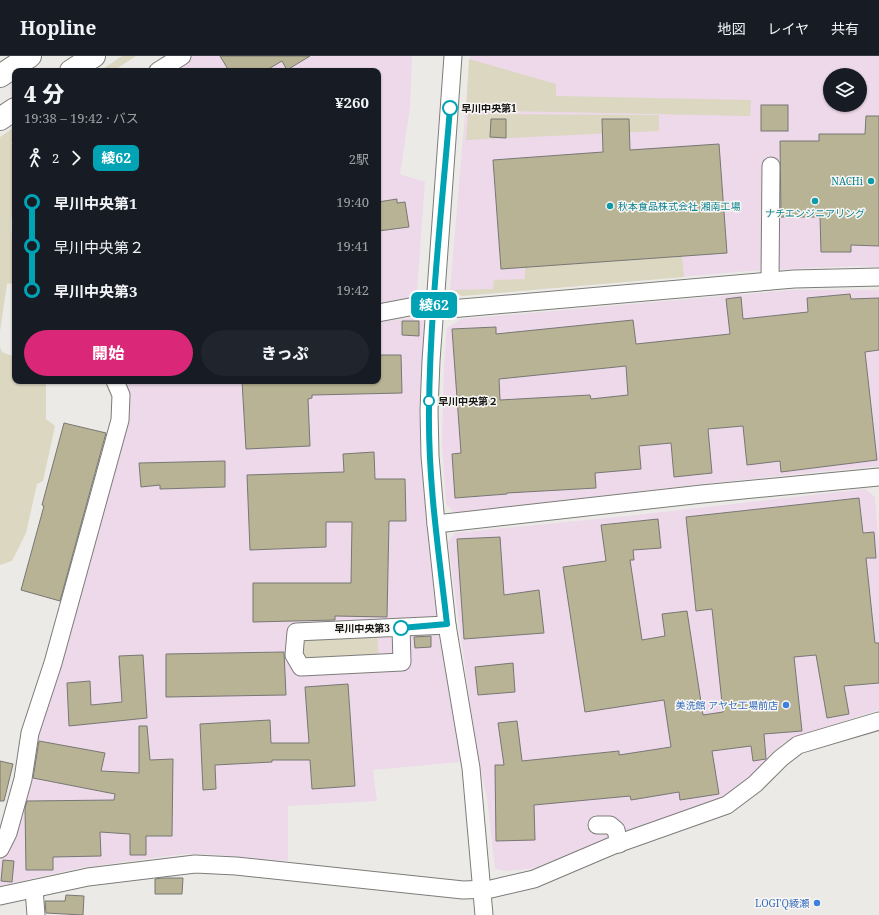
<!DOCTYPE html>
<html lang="ja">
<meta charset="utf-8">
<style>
body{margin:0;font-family:"Noto Serif","Noto Sans JP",serif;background:#20242c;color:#f1f3f6;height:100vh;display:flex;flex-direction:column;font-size:15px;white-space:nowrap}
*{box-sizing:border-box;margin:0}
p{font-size:13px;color:#9ea1a6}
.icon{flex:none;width:22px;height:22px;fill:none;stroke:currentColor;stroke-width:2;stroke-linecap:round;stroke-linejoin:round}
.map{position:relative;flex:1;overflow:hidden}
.drawer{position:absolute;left:12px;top:12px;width:369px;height:316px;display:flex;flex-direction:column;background:#171b24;border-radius:8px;box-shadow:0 1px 3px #0004}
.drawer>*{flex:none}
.badge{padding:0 8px;border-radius:6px;font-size:14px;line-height:26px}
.fabs{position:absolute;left:823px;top:12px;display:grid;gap:8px}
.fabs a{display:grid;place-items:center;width:44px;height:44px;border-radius:50%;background:#171b24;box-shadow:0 1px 3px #0004;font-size:20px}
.map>.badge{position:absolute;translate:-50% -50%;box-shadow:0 0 0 2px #fff}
.legs{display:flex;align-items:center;gap:6px;height:44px;padding:0 12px;font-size:13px}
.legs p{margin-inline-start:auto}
.head{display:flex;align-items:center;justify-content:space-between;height:68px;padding:0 12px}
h1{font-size:22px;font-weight:800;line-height:30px}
.primary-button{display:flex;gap:8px;margin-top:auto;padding:8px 12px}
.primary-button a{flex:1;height:46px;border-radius:24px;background:#db2777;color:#fff;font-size:16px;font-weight:800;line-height:46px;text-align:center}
.primary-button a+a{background:#20242c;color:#f1f3f6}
ul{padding:0 12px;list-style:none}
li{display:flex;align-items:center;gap:14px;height:44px;font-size:15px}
li i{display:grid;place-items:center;width:6px;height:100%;margin:0 5px;background:currentColor}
li i::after{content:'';width:10px;height:10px;margin:-5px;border:3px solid;border-radius:50%;background:#171b24}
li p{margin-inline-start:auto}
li:first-child i{background:linear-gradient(#0000 50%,currentColor 0)}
li:last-child i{background:linear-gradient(currentColor 50%,#0000 0)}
header{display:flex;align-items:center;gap:24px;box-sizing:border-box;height:56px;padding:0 20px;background:#171b24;border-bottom:1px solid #363941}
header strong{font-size:19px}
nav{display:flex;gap:22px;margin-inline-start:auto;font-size:14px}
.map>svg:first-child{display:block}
.industrial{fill:#edd9e9;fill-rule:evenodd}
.green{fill:#dbd7c1}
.building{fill:#b8b394;stroke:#777774;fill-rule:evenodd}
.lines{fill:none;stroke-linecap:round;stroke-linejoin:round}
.minor-casing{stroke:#7c7c79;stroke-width:19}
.highway-casing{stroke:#7c7c79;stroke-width:24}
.minor{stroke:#fff;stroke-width:17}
.highway{stroke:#fff;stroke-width:22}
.line-1-casing{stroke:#fff;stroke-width:9}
.line-1{stroke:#00a3b4;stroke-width:6}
.stop-1-dot{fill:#fff;stroke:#00a3b4;stroke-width:2}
.culture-dot{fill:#0f9aa8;stroke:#f8f7f4;stroke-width:1.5}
.shop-dot{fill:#3f7fe0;stroke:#f8f7f4;stroke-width:1.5}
.labels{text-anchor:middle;stroke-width:3;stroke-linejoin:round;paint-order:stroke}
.stop-label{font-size:10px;font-weight:bold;fill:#161615;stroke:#f8f7f4;text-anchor:start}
.culture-label{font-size:10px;fill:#0d838f;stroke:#f8f7f4;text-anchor:end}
.shop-label{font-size:10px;fill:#366cbe;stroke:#f8f7f4;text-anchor:end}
</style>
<header>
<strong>Hopline</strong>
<nav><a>地図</a><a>レイヤ</a><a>共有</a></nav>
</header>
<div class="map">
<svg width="879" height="859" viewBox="0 0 879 859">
<rect width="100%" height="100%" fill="#ebeae7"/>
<g class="industrial">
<path d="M192,0H412L410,51L400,118L425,126L417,234L411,241L378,247V15H170Z"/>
<path d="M470,0H879V211L854,210L749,215L462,240L450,234ZM830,19H860V49H830Z"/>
<path d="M792,234H879V410L701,428L455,457L446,448L442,389L444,309L447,272L461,263Z"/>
<path d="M428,260L419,350L426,465L438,569L460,706L373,714L377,745L288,750V805L205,798H183L79,812L0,830V805L13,779L34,677L126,364L125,325H378V266Z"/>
<path d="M865,433L875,441L879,492V654L795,681L783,687L769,700L751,721L732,736L698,752L612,782L537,812L507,815L495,813L487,741L483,725L471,654L448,486L455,477L627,460Z"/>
</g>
<g class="green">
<path d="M122,0H136L113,15H100Z"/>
<path d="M469,3L556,28V40L751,44L750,60L466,54Z"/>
<path d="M468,58L659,59V75L466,84Z"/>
<path d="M15,71V84L10,88L15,87V147H13L11,167L14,227L7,228L0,275V81Z"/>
<path d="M682,200L684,221L462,240L450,234L493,233L494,224L525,223V211Z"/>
<path d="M0,291L2,296L15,301V325H46V363L55,370L43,425L37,428L26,477L12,505L0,509Z"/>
<path d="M377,577L379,603L308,606L302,599L303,582Z"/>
</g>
<g class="building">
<path d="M220,0H310L287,14L282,5L265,15H229Z"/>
<rect x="761" y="49" width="27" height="26"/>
<path d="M866,60H879V190L851,189V196H821L820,161H781L780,85H819V78H865Z"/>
<path d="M491,63H506V82L490,81Z"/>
<path d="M602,63H629L630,94L719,88L727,197L501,213L493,104L603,96Z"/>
<path d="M397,143V147L405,146L409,171L378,175V146Z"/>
<path d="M850,238L851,243L879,242V294L865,296L877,404L781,416L780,405L747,409L743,370L708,373L712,417L674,421L671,387L639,390L641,413L595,417L596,432L507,437V438L455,442L452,398L461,397L452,273L496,271V278L633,264L636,288L730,278L726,243L741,241L743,263L808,256L807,242ZM626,310L628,339L591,343L590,339L500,344L499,323Z"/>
<path d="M402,265H419V280L402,279Z"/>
<path d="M378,299H401L402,337L312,339V342L308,343L310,390L246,393L242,325H378Z"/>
<path d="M64,367L106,377L60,545L21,534L44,450L42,449Z"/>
<path d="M374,396L375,423H405L406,465H389L387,561L335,560V564L253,566V527H351L352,466H326V491L250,494L247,419L344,416L343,398Z"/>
<path d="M225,405V431L160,433V429L141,431L139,407Z"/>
<path d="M859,442L863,477L874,476L876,502H866L875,587H879V627L844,630L849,658L827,662L816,599L794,601L802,675L764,678L766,703L753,705L751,690L712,695L719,738L680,744L679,736L631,744L630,740L534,749L535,784L496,785L495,709H504L498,667L517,665L522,705L619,695V699L671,691L664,644L585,656L563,511L606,505L601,469L658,463L661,492L633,494L634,504H630L642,584L665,580L662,558L687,555L703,659L723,656L712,553L696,555L686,461Z"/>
<path d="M500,481L504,539L539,534L544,577L464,583L457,483Z"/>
<path d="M431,580V591L415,592L414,581Z"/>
<path d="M284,596L286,639L166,641V598Z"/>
<path d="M143,599L147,662L69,670L67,627L90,625L91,649L122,646L119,600Z"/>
<path d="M513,607L515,636L478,639L475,611Z"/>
<path d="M348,628L355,730L312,733L310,704H272V706L215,709L216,733L203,734L200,668L270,664L271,687H309L305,631Z"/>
<path d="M139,670H147L150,704L173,703L172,780H146V799H130V778L100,776L101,800L53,801V814H26L25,752L27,745L114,744L115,738L33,722L39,685L105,697L101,715L139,717Z"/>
<path d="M0,705L13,708L4,745H0Z"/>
<path d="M3,804L14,805L12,826L1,825Z"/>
<path d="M162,822H183L182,838H155V823Z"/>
<path d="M66,839L84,840L83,859L46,857L45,845H65Z"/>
</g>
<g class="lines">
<defs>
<g id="minor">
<path d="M453,0L431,305L429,354L430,400L436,468L447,569L471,712L484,859"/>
<path d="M158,15L182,0"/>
<path d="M770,225L771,110"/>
<path d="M378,257L420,249L450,253L794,223L879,221"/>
<path d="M436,468L702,438L879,421"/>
<path d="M401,572L402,606L301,611L294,599L296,576L447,569"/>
<path d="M597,769H610L616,774L619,788"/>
<path d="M0,793L8,777L23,723L30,677L53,607L120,364L121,339L115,325"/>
<path d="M34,833L36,859"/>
<path d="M0,840L88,821L195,808L236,810L463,834L491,833L534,823L614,789L727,749L755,728L781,702L798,689L879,665"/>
</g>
<g id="highway">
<path d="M71,15L94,0"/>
<path d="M0,20L30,0"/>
<path d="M0,63L15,53"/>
</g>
</defs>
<use href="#minor" class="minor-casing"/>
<use href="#highway" class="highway-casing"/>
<use href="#minor" class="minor"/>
<use href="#highway" class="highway"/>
</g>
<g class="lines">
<defs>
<path id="line-1" d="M401,572L447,568C439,498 428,426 429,354C430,253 442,152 450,52"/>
</defs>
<use href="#line-1" class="line-1-casing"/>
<use href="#line-1" class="line-1"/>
</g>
<g class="stop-1-dot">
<circle cx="450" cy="52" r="7"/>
<circle cx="429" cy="345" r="5"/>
<circle cx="401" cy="572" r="7"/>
</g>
<g class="culture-dot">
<circle cx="871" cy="125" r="4"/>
<circle cx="815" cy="145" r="4"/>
<circle cx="610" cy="150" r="4"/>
</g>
<g class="shop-dot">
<circle cx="786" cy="649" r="4"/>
<circle cx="817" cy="847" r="4"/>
</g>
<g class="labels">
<g class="stop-label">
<text x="461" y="56">早川中央第1</text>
<text x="438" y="349">早川中央第２</text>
<text x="390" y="576" text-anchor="end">早川中央第3</text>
</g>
<g class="culture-label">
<text x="863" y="129">NACHi</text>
<text x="618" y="154" text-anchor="start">秋本食品株式会社 湘南工場</text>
<text x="815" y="161" text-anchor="middle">ナチエンジニアリング</text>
</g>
<g class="shop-label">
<text x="778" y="653">美洗館 アヤセ工場前店</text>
<text x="809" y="851">LOGI'Q綾瀬</text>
</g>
</g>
</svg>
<div class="fabs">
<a><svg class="icon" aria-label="layers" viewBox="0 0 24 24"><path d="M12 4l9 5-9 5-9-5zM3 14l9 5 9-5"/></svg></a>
</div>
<b class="badge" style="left:434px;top:249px;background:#00a3b4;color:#fff">綾62</b>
<section class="drawer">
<div class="head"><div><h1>4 分</h1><p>19:38 – 19:42 · バス</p></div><b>¥260</b></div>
<div class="legs"><svg class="icon" aria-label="walk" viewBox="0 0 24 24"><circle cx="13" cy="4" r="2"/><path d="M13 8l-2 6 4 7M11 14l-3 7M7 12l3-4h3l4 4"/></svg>2<svg class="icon" aria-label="forward" viewBox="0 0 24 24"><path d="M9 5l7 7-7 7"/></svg><b class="badge" style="background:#00a3b4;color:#fff">綾62</b><p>2駅</p></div>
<ul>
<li><i style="color:#00a3b4"></i><b>早川中央第1</b><p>19:40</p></li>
<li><i style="color:#00a3b4"></i><span>早川中央第２</span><p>19:41</p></li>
<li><i style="color:#00a3b4"></i><b>早川中央第3</b><p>19:42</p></li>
</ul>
<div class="primary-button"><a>開始</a><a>きっぷ</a></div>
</section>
</div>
